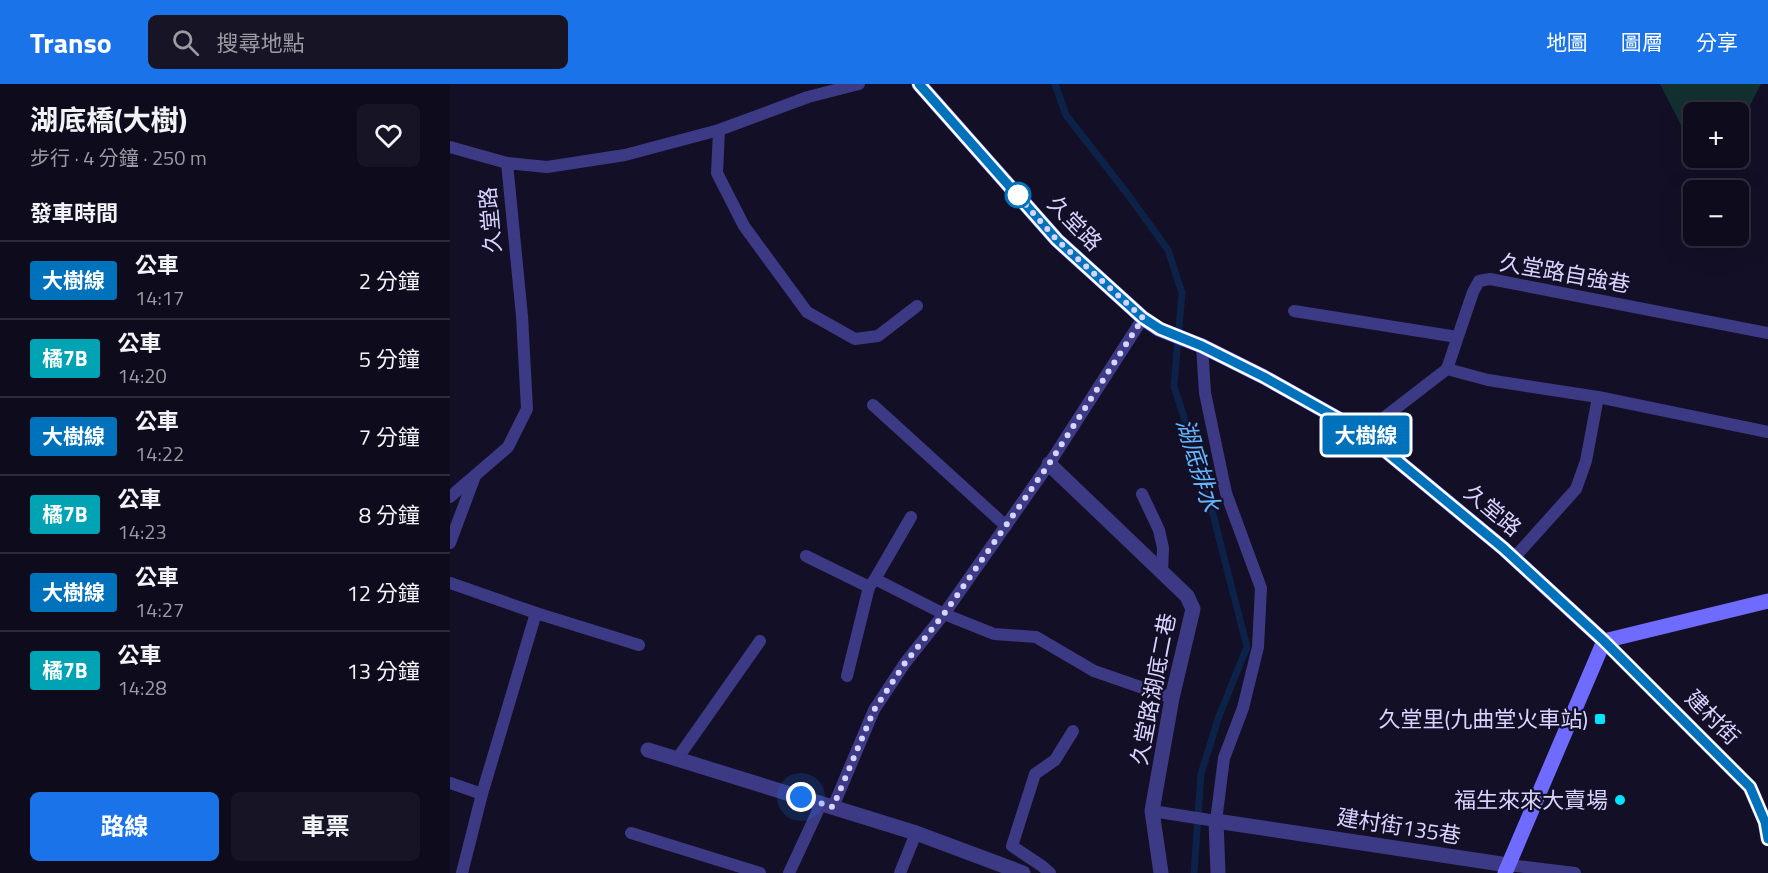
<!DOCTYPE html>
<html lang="zh-TW">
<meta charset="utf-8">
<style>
body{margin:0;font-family:"Titillium Web","Noto Sans TC",sans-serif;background:#171425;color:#f1f3f6;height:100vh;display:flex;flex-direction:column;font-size:22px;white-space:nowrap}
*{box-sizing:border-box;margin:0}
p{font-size:20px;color:#9b9ba3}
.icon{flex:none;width:33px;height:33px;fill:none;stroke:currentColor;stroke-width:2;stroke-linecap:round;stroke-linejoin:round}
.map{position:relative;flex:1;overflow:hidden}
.sheet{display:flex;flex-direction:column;background:#0e0b1c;width:450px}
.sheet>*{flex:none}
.badge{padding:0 12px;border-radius:4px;font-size:21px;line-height:39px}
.fabs{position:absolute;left:1233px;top:18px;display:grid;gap:12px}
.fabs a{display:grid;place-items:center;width:66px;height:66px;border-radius:9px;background:#0e0b1c;box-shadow:0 6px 24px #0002,0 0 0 2px #2e2b3b;font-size:30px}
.you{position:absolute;width:30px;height:30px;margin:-15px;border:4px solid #fff;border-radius:50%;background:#1a73e8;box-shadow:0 0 0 9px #1a73e833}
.map>.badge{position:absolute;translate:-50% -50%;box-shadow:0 0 0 3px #fff}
h2{padding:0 30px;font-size:22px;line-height:54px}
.round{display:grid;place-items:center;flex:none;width:63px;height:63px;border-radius:9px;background:#171425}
.head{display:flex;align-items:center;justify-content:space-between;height:102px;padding:0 30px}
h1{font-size:28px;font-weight:700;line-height:45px}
.action{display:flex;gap:12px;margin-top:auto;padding:12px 30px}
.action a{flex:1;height:69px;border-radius:9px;background:#1a73e8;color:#fff;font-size:24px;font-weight:700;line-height:69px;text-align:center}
.action a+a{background:#171425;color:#f1f3f6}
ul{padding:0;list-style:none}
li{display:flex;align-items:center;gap:18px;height:78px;padding:0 30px;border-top:2px solid #2e2b3b}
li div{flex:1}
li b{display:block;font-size:22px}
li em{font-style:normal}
li .badge{min-width:66px;font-weight:700;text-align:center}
header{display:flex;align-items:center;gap:36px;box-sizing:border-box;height:84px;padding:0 30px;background:#1a73e8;color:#fff}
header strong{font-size:28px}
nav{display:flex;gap:33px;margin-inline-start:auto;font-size:21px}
.search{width:420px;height:54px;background:#171425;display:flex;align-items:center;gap:15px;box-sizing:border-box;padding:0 21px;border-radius:9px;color:#9b9ba3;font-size:22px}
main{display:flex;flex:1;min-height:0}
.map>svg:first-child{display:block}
.green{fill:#12302f}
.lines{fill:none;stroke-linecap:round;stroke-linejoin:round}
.stream{stroke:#0c2248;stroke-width:7}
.lane{stroke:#3d3a85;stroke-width:12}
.street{stroke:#3d3a85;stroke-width:15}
.secondary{stroke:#6f6bff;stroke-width:15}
.line-casing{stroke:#fff;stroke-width:14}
.line{stroke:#0072bc;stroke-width:9}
.walk{stroke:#d9d4ff;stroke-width:6;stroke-dasharray:0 10.8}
.stop-dot{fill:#fff;stroke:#0072bc;stroke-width:3}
.poi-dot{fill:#00e5ff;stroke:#130f26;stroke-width:2}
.labels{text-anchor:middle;stroke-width:4.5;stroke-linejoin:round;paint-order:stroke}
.street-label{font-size:22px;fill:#d9d4ff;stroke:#130f26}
.poi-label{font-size:22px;fill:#d9d4ff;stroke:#130f26;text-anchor:end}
.water-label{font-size:24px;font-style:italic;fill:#62b6ff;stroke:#130f26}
</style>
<header>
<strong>Transo</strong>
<div class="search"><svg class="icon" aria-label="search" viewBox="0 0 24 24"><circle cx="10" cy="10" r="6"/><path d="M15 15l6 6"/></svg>搜尋地點</div>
<nav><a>地圖</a><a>圖層</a><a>分享</a></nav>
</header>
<main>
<section class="sheet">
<div class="head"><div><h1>湖底橋(大樹)</h1><p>步行 · 4 分鐘 · 250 m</p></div><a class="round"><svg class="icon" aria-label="heart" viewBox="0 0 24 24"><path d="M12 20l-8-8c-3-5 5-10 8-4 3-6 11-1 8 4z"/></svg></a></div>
<h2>發車時間</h2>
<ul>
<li><span class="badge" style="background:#0072bc;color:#fff">大樹線</span><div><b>公車</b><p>14:17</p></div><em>2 分鐘</em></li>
<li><span class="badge" style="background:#00a3b4;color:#fff">橘7B</span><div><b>公車</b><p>14:20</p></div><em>5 分鐘</em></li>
<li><span class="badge" style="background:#0072bc;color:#fff">大樹線</span><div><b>公車</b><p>14:22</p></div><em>7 分鐘</em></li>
<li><span class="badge" style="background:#00a3b4;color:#fff">橘7B</span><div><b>公車</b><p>14:23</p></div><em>8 分鐘</em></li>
<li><span class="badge" style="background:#0072bc;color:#fff">大樹線</span><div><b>公車</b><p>14:27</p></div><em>12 分鐘</em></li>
<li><span class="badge" style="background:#00a3b4;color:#fff">橘7B</span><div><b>公車</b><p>14:28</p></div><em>13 分鐘</em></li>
</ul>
<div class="action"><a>路線</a><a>車票</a></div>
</section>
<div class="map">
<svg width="1318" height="789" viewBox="0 0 1318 789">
<rect width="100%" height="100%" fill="#130f26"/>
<path class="green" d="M1210,0H1311L1289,43L1288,28H1244L1243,54L1231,41Z"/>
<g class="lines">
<path class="stream" d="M605,0L616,31L679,112L718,166L732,209L724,302L756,403L797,563L769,632L751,690L744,789"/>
<g class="lane">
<path d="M269,46L267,89L294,142L357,228L405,255L428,252L467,222"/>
<path d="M0,63L57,79"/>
<path d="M844,227L1007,253"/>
<path d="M997,285L1038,296L1148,313L1318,348"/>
<path d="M423,321L556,442"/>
<path d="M914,349L997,285L1023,208L1029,197L1040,195L1318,249"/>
<path d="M692,410L709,446L713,464L712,489"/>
<path d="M0,413L58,363L77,325L72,232L57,79L97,83L175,71L269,46L358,13L409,0"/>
<path d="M461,433L425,495L494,530L544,550L586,553L644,587L722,614"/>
<path d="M0,459L25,392"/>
<path d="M356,472L419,503"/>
<path d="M1064,474L1126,405L1136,377L1148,313"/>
<path d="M0,499L86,529L189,561"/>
<path d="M397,592L419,503L425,495"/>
<path d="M227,675L310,557"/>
<path d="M0,699L32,710"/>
<path d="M383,723L424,626L455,579L494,530L599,380L693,234"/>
<path d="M702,727L766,737L774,674L793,624L808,563L811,504L776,409L755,309L752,262"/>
<path d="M181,749L310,789"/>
<path d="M1058,781L1125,789"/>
<path d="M12,789L32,710L86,529"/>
<path d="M339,789L371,720"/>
<path d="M450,789L466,749"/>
<path d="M600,789L592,782L562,762L585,690L605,676L623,647"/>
</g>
<g class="street">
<path d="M599,380L737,512L743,525L722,614L702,727L711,789"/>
<path d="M1154,557L1300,703L1315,738L1318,755"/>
<path d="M198,666L466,749L573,789"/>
<path d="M768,789L766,737L1058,781"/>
</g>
<g class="secondary">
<path d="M469,0L607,156L693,234L709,245L752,262L814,293L914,349L1053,464L1154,557"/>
<path d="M1154,557L1318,517"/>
<path d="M1055,789L1154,557"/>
</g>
</g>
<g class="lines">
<defs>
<path id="line" d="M469,0L607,156L693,234L710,245L752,262L814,293L914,349L1053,464L1154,557L1300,703L1315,738L1318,755"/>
</defs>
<use href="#line" class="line-casing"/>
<use href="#line" class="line"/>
<path class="walk" d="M351,713L383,723L424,626L455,579L494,530L599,380L693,234L607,156L561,104L568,111"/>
</g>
<circle class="stop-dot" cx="568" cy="111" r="12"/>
<g class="poi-dot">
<rect x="1144" y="629" width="12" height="12" rx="3"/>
<circle cx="1170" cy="716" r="6"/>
</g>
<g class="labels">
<g class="street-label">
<text transform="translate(40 136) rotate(-95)" y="8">久堂路</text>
<text transform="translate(625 139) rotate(46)" y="8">久堂路</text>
<text transform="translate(1115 189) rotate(10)" y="8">久堂路自強巷</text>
<text transform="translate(1043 426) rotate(40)" y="8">久堂路</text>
<text transform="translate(703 605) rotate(-79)" y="8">久堂路湖底二巷</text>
<text transform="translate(1263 633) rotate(45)" y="8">建村街</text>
<text transform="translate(949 742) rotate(9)" y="8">建村街135巷</text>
</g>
<g class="poi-label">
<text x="1138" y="643">久堂里(九曲堂火車站)</text>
<text x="1158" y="724">福生來來大賣場</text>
</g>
<g class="water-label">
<text transform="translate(748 381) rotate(73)" y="8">湖底排水</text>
</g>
</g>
</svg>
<div class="fabs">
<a>+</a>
<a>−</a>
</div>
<div class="you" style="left:351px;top:713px"></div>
<b class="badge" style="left:916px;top:351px;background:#0072bc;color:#fff">大樹線</b>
</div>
</main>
